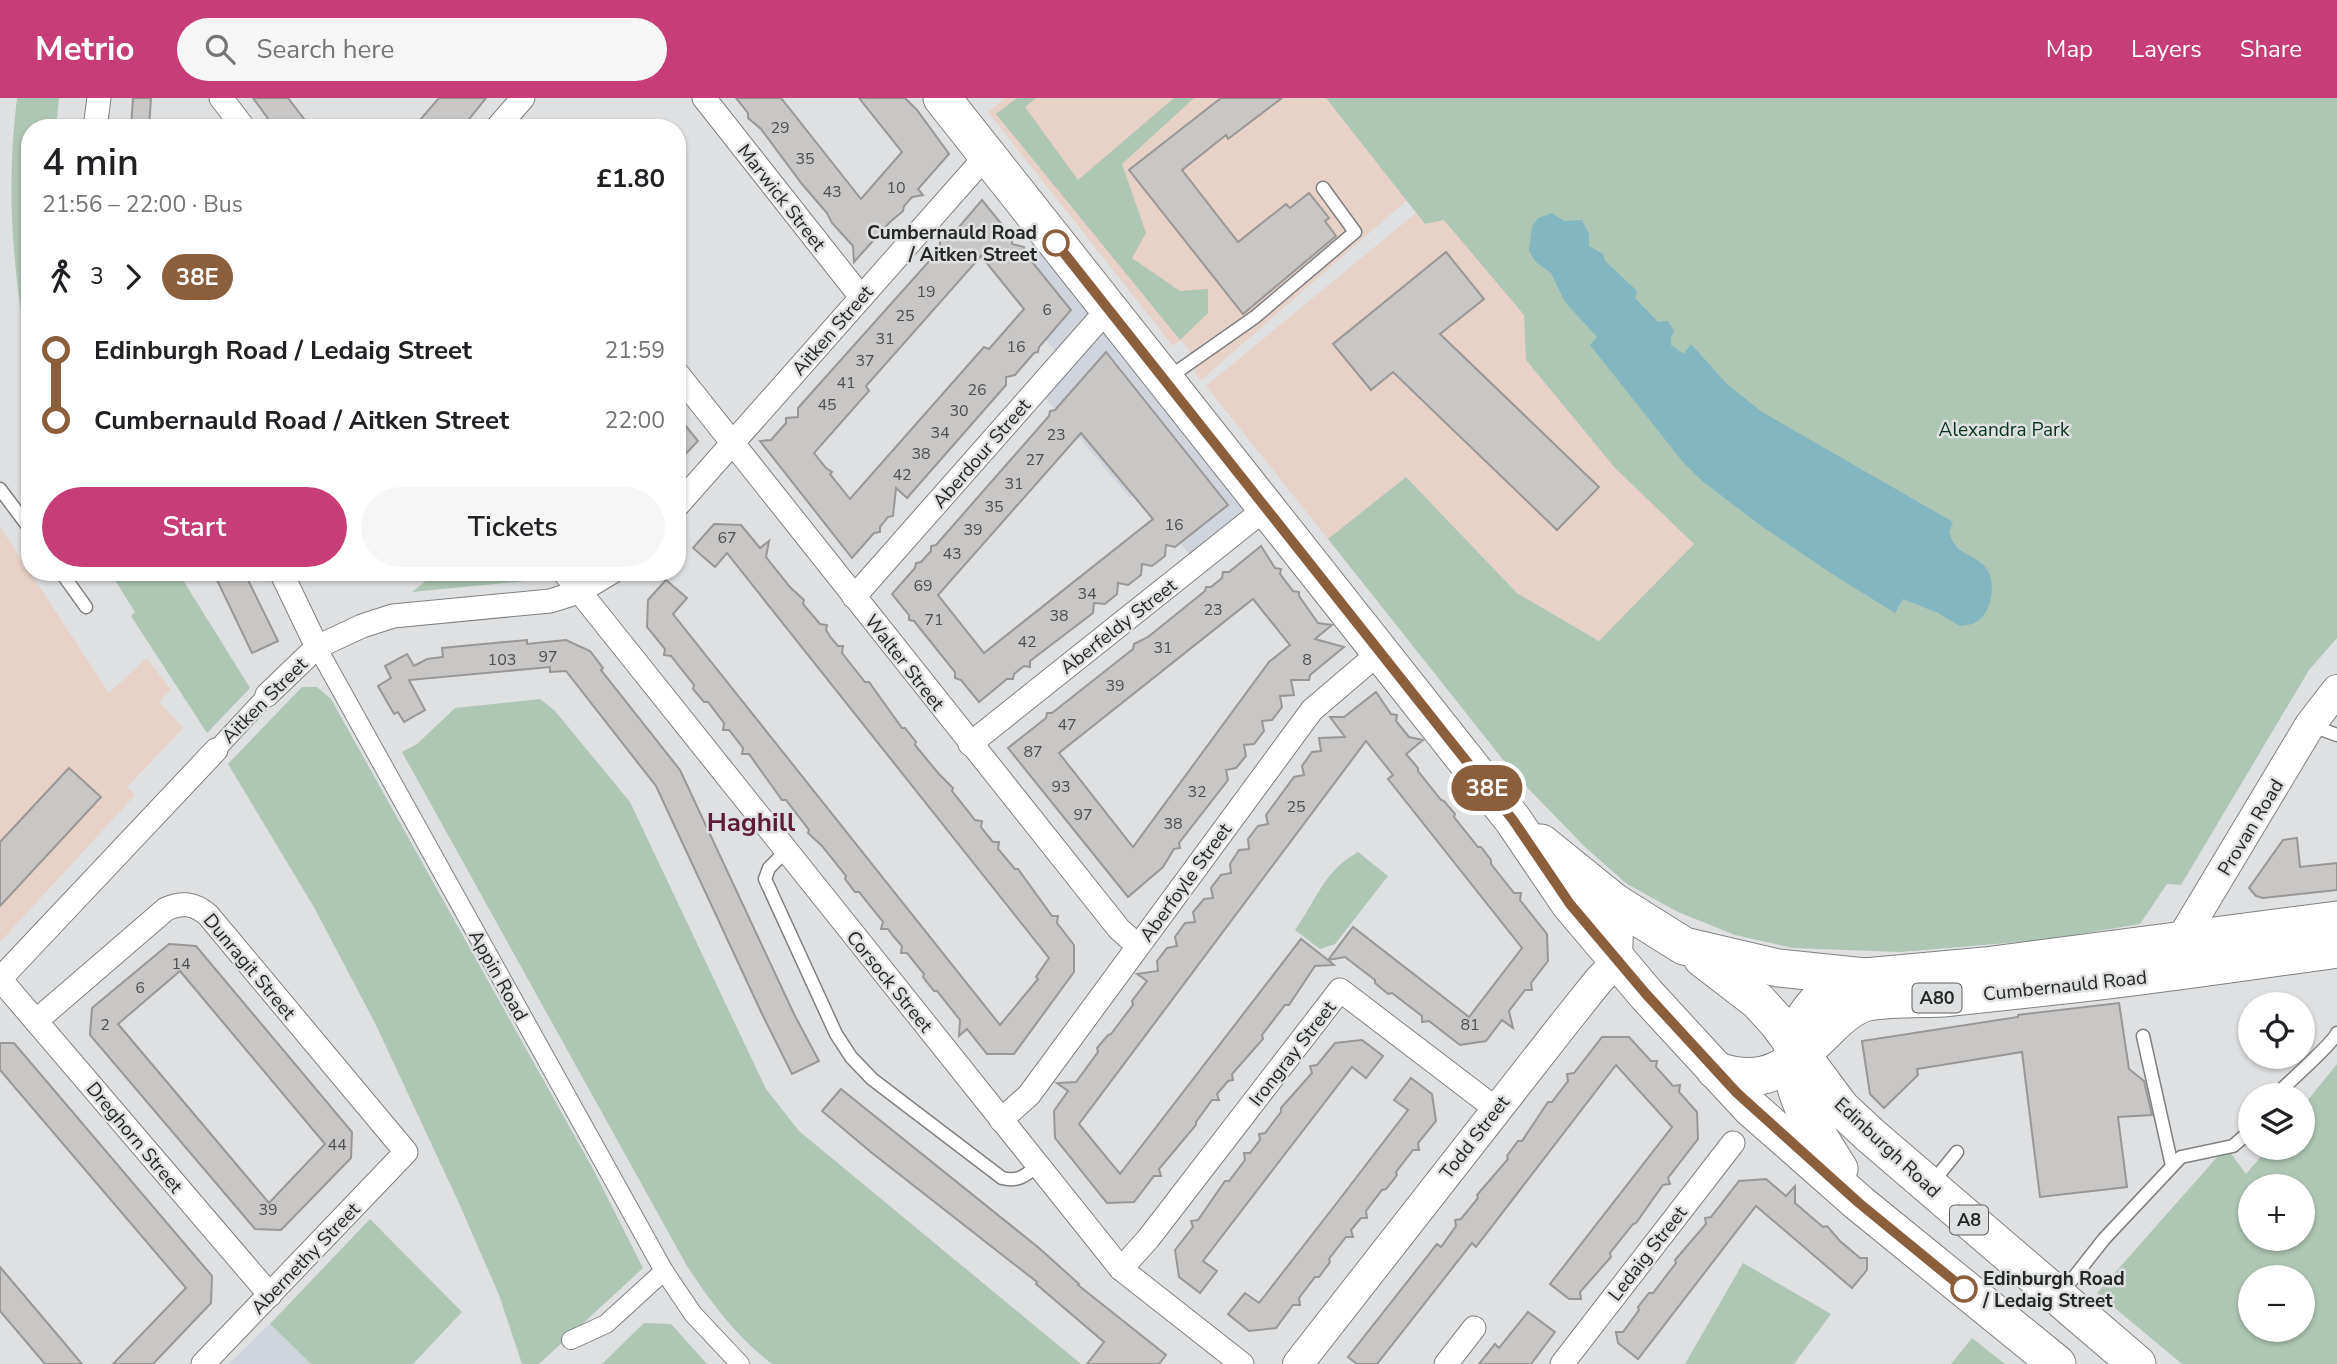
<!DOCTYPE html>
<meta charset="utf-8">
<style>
body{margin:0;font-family:"Nunito Sans",sans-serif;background:#f6f6f6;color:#202124;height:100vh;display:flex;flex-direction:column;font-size:26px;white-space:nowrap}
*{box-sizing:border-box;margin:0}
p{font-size:23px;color:#757577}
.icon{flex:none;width:38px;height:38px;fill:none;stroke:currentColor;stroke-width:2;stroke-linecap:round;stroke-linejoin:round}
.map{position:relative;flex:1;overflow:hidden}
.details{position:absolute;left:21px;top:21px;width:665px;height:462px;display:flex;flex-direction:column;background:#fff;border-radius:28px;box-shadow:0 2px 5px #0004}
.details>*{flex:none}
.badge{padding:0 14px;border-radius:23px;font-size:24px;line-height:46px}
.controls{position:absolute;left:2238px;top:894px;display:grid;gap:14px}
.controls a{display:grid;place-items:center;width:77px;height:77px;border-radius:50%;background:#fff;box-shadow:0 2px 5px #0004;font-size:35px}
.map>.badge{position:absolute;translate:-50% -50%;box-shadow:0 0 0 4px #fff}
.legs{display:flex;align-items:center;gap:10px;height:77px;padding:0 21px;font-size:23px}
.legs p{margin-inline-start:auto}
.overview{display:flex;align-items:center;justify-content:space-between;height:119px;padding:0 21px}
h1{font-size:38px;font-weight:600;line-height:52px}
.action{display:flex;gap:14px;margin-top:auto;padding:14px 21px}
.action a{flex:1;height:80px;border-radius:42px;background:#c63d78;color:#fff;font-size:28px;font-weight:600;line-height:80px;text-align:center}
.action a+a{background:#f6f6f6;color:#202124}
ul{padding:0 21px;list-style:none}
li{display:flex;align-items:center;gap:24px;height:70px;font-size:26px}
li i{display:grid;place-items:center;width:10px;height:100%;margin:0 9px;background:currentColor}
li i::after{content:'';width:18px;height:18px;margin:-9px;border:5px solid;border-radius:50%;background:#fff}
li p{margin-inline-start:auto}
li:first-child i{background:linear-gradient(#0000 50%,currentColor 0)}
li:last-child i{background:linear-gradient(currentColor 50%,#0000 0)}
header{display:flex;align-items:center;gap:42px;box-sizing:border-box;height:98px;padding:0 35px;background:#c63d78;color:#fff}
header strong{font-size:33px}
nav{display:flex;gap:38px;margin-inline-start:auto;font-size:24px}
.search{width:490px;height:63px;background:#f6f6f6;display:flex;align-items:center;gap:18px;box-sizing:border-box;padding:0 24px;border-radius:38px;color:#757577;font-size:26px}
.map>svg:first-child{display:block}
.built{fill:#cfd4dd}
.industrial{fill:#e8d1c6}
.green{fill:#aec6b4;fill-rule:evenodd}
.water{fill:#82b6c0}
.building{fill:#c9c6c6;stroke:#999696;stroke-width:2;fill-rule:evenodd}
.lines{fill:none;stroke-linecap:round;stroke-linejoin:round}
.service-casing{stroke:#7f8082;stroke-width:15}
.pedestrian-casing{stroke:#7f8082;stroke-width:20}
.minor-casing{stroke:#7f8082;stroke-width:25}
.tertiary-casing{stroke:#7f8082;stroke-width:32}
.primary-casing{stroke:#7f8082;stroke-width:39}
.service{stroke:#fff;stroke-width:12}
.pedestrian{stroke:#fff;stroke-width:18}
.minor{stroke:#fff;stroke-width:23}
.tertiary{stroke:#fff;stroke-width:30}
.primary{stroke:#fff;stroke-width:37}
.line-1-casing{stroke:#fff;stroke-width:16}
.line-1{stroke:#8b5e3c;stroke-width:10}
.stop-1-dot{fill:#fff;stroke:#8b5e3c;stroke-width:3.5}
.labels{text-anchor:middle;stroke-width:5;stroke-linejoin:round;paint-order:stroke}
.number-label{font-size:16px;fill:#4e4e4e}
.shield{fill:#dfe0e2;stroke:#5d5e5e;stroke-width:2}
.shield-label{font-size:18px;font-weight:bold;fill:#252626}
.street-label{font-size:19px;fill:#252626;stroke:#dfe0e2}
.stop-label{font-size:19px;font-weight:bold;fill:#252626;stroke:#dfe0e2;text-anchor:end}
.park-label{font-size:19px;fill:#04351b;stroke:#dfe0e2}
.district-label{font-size:26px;font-weight:bold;fill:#5d1b37;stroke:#dfe0e2}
</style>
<header>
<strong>Metrio</strong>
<div class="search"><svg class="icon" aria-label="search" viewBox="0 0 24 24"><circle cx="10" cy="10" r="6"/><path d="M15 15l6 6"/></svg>Search here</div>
<nav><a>Map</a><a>Layers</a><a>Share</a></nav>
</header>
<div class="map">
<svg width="2337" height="1266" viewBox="0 0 2337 1266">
<rect width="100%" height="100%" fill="#dfe0e2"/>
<g class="built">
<path d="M1046,132L1268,413L1196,464L1169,432L1172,367L1130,400L1042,296L1066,265L1034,229L1013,170Z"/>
<path d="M270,1226L311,1266H229Z"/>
</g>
<g class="industrial">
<path d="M1005,0H1326L1407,102L1201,282L1194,274L1198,265L1181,242L1173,248L988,14Z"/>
<path d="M1416,115L1425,126L1444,121L1524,217L1526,262L1615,370L1694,446L1600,543L1517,495L1406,379L1328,441L1206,288Z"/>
<path d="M0,429L109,595L147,560L171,592L159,604L183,630L127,689L135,697L0,844Z"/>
</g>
<g class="green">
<path d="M17,0H59L56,30H30V264C12,175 6,90 17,0Z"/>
<path d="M1017,0H1036L1025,9L1078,82L1174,0H1194L1122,66L1146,135L1132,160L1180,193L1208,191V215L1180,242L996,16Z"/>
<path d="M1326,0H2337V540L2309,572L2181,787L2167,786L2140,826L2044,842L1900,854L1793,850L1735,837L1678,814L1627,786L1585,749L1516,678L1328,441L1406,379L1517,495L1599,543L1694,446L1615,370L1526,262L1524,217L1444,122L1425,126Z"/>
<path d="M110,474H178L250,590L207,635L131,518L135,514Z"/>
<path d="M437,474H529L526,483L412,494Z"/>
<path d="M302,589H317L331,601L593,1071L643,1170L539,1266H522L499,1197L458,1103L375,925L315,811L228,666Z"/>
<path d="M540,601L555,613L630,704L766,991L799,1033L1081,1266H772C737,1239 711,1205 687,1168L402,654L417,646L455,610Z"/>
<path d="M1358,754L1388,778L1335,846L1320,851L1295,832C1317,801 1324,773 1358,754Z"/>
<path d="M2337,966V1266H2182L2097,1195L2226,1049L2246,1076L2268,1050H2303V1008ZM2250,1088H2303V1141H2250ZM2250,1180H2303V1232H2250Z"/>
<path d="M370,1121L462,1214L413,1266H311L270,1226Z"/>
<path d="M1743,1165L1831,1216L1794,1266H1685Z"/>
<path d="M644,1225L671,1226L707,1266H602Z"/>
<path d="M1972,1240L2005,1266H1951Z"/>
</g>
<path class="water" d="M1552,115L1564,123L1582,122L1589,136V148L1603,156L1605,163L1637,193L1635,200L1658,224L1668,223L1674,233L1671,240V247L1684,256L1691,246L1727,286L1762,314L1953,424L1949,433C1955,459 1972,453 1986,470C1997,484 1992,515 1976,524C1972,527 1965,527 1960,528L1938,515L1903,501L1895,515L1829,474L1760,427L1701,382L1683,364L1590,247L1597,239L1565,204L1551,175L1536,164L1529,153L1532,129L1538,120Z"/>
<g class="building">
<path d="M133,0H151L149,30H131Z"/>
<path d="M253,0H288L311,30H275Z"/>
<path d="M439,0H486L462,30H413Z"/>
<path d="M736,0H781L861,101L902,54L859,0H905L917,12L949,56L918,91L923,97L912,99L904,108L903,113L890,124L854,164L853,148L832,125L827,115L802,86L761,31L748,20V15Z"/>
<path d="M1221,0H1282L1228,41L1226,37L1182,72L1238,144L1286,106L1290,110L1309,95L1329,120L1325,123L1336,138L1243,216L1129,72Z"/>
<path d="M982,102L1012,139V146L1024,149V154L1071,212L1039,249L1038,254L1034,255L1015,277L1006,279V287L907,400L896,390L893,418L888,419L880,429V434L874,435L852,460L760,343L771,342L786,325V320L798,319V310L940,151V138L947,143ZM981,158L1024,211L989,251L984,249L850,401L830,376L832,374L826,370L814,355L869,293L866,288Z"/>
<path d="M1446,154L1484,201L1440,236L1599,389L1557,432L1393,274L1371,292L1333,246Z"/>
<path d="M1106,254L1228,407L1175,449L1166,447L1165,458L1152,468L1142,466L1141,477L1128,487L1118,485L1117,496L1105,506L1094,505L1093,515L1030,563V569L1024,568L1014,576L1013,581H1007L979,604L961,582L955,580V574L914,523L909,522V517L892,496L915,470L916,465L921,464L931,453V448L936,447L1049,318L1050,313L1055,312ZM1081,335L1153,421L984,555L938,497Z"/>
<path d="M677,317L698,343L677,365Z"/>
<path d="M714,426L741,427L760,450L769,443L766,459L790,489L804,502L803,506L820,526L827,527L826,532L831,540L838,548H843L842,555L865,584H869L902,630H905L916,644L915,647L939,676L953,690L952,693L975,722L982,723L981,729L988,738L993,744H999L998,751L1015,771H1018L1052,818H1058L1057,825L1074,847V874L1014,956H987L967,931L959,938L960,922L937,893H934L923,879L924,876L907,855H901L902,848L894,839L888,831H881L883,824L859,794H855L845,781L846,778L822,748L808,735L809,732L786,702H782L749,656H742L743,650L729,632H723L724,625L708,604H704L693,591L694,587L671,558L664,557L665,551L647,529L648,502L666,482L687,500L673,516L1000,927L1038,881L1036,879L1049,860L727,455L715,469L693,450Z"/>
<path d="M1261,448L1275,470L1281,471L1280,476L1293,493L1299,494V498L1318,525L1332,527L1315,541L1344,549L1310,577L1309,582H1291L1294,597L1280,598L1282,609L1272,622L1262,623L1264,633L1254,646L1244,647L1246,658L1236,670L1226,672L1228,682L1179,745L1180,750L1174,751L1163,769L1128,799L1008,650L1046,620L1047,615H1052L1133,551L1134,546L1148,539L1205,493L1206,489H1211L1222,480L1223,474H1229ZM1253,501L1290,547L1269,564L1133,749L1059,655Z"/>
<path d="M230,474H244L278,543L252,555L216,480Z"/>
<path d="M527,542V546L566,542L590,553L603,570L601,572L680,672L794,916L819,963L792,976L763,918L656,688L566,573L550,574V569L409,582L425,612L404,624L398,614L394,616L378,588L391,580L385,568L407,556L414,568L427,561L443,559L442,550Z"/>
<path d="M1376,594L1391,616L1397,617L1396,623L1409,639L1423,642L1406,656L1418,670V673L1441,702L1444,703L1455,716L1454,719L1478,749H1481L1491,762V766L1514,795H1521L1520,802L1547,836L1548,863L1531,885L1532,892H1525L1509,913L1513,930L1502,922L1486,943L1460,947L1429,923L1422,924V918L1392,895L1388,896L1375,885V882L1345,859L1328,862L1334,867L1315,868L1289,907H1285L1262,937L1263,941L1232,976L1233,982L1228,983L1217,996L1219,1002H1212L1196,1024V1027L1159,1071L1161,1078H1154L1134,1104L1107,1105L1055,1040L1054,1013L1068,993L1057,985L1076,984L1098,954L1097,950L1108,937L1111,936L1133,907L1132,903L1147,883L1137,876L1158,873L1157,863L1167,850L1177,848L1175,839L1185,825L1195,824L1193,814L1204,801L1213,800L1211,790L1221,777L1231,775L1230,766L1239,752L1249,751L1248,741L1258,728L1268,726L1266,717L1294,679L1304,677L1302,668L1312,654L1321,653L1319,640L1345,639L1330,619H1344ZM1366,643L1393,677L1388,681L1522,850L1469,919L1353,829L1328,862L1301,841L1120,1076L1079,1026Z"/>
<path d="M69,670L101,699L0,808V744Z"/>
<path d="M2297,740L2300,769L2337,765V792L2263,800L2256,798L2249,790L2283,742Z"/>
<path d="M169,846L196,848L352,1034L351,1060L281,1132L255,1131L90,937L92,910ZM180,873L325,1046L269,1105L118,926Z"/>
<path d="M2119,905L2129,971L2144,983L2152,1017L2118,1019L2127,1089L2040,1099L2022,954L1917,971L1918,977L1884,1010L1870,996L1862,943L2018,919V917Z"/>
<path d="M1602,939H1629L1651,963H1657L1656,969L1673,988L1680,987L1679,994L1697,1014L1698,1041L1668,1080L1670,1086L1663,1087L1636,1125L1633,1126L1610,1155L1611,1159L1580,1194L1581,1201H1569L1550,1186L1672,1029L1616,967L1476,1149L1472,1145L1377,1266H1357L1348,1259L1437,1146L1441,1149L1456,1128L1455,1122L1461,1121L1478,1100L1477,1097L1508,1061L1507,1058L1512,1051L1518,1043H1522L1548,1004H1552L1568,983L1567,976L1574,975Z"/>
<path d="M1362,942L1383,958L1366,980L1352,969L1275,1069L1203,1163L1217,1173L1200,1195L1179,1179L1175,1152L1193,1129L1191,1123L1198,1122L1225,1083H1229L1245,1062L1244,1055H1250L1260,1042L1259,1036L1265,1035L1281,1014V1010L1312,975L1310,968L1317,967L1335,945Z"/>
<path d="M0,945H14L212,1178L211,1205L153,1266H113L186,1190L0,972Z"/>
<path d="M1411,980L1432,996L1436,1023L1418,1045L1419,1052H1413L1396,1074L1397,1077L1391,1085L1386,1091L1382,1092L1366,1113L1367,1120H1361L1351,1132L1353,1139H1346L1329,1161L1330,1164L1319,1179H1315L1299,1200L1300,1207H1293L1276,1230L1249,1233L1228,1216L1245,1195L1259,1205L1336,1106L1408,1012L1394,1002Z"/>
<path d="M841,991L1039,1150L1079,1186L1078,1187L1166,1257L1159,1266H1087L1104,1244L1036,1186L1037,1184L872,1055L822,1013Z"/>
<path d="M1766,1081L1786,1098L1795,1088V1105L1823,1129L1827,1128L1840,1143L1860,1160H1867V1172L1852,1190L1756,1108L1638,1261L1618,1245L1616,1234H1623L1639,1212L1638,1209L1649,1195H1653L1676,1165L1675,1162L1706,1126L1705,1120L1711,1119L1739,1083Z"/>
<path d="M0,1169L50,1228L82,1266H45L0,1213Z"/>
<path d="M1528,1214L1555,1234L1531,1266H1479L1495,1246L1499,1250Z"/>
</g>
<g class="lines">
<defs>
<g id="service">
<path d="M1168,280L1255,219L1355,134L1323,90"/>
<path d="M0,391L30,431"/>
<path d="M61,474L86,509"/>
<path d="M2310,627L2337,637"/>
<path d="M786,753L769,770L765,781L836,936L851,959L872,981L1002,1080C1018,1084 1025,1078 1037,1068"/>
<path d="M2143,938L2172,1068"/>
<path d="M2278,995C2289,984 2334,944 2337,935"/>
<path d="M1932,1085L1957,1054"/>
<path d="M2060,1197L2104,1141L2181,1059L2233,1048L2248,1035L2250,1031"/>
</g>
<g id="pedestrian">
<path d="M317,549L664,1173L693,1216L740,1266"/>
<path d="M216,652L267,597"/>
<path d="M571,1242L606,1226L664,1173"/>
</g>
<g id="minor">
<path d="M221,0L244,30"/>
<path d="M704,0L861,199"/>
<path d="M95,30L99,0"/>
<path d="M497,30L523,0"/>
<path d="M677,275L1119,831L1138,848"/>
<path d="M677,408L987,57"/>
<path d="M281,474L317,549"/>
<path d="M564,474L1121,1171L1242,1266"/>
<path d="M854,499L1108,211"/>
<path d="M267,597L317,549L362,528L393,518L550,503L579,494L612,474"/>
<path d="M970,646L1266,410"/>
<path d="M0,881L270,1197"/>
<path d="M0,881L216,652"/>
<path d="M36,923L166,811C182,804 194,805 208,817L406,1054L203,1266"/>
<path d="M1001,1022L1029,997L1312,612L1380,554"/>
<path d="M1121,1171L1148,1141L1340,892L1496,1011"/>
<path d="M1446,1266L1474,1230"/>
<path d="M1562,1266L1733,1045"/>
</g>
<g id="tertiary">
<path d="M2183,859L2181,842L2310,627L2337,592"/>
<path d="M1298,1266L1567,922L1599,882L1617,864L1618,827L1614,804"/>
</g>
<g id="primary">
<path d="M942,0L1513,722L1570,806L1646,896L1750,1009L1859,1105L2057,1266"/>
<path d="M1541,745L1614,804L1684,848L1778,870L1865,879L1985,868L2337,822"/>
<path d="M1702,860L1758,903L1777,924L1841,1010L1870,1037L2137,1266"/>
<path d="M1715,972C1768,992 1793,965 1829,930C1840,919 1853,907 1868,904C1892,900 1918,901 1943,900C1974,897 2006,893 2037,890C2138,880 2237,865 2337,851"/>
<path d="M1839,1071C1813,1029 1774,976 1801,926C1809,912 1820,898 1835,890C1844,885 1855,882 1865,879"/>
</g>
</defs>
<use href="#service" class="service-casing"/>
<use href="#pedestrian" class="pedestrian-casing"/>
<use href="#minor" class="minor-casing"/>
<use href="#tertiary" class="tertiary-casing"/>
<use href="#primary" class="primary-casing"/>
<use href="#service" class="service"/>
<use href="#pedestrian" class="pedestrian"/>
<use href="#minor" class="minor"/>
<use href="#tertiary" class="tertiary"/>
<use href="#primary" class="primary"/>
</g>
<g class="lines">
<defs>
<path id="line-1" d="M1056,145L1513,722L1570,806L1646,896L1737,995L1859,1105L1964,1191"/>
</defs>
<use href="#line-1" class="line-1-casing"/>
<use href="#line-1" class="line-1"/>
</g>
<g class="stop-1-dot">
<circle cx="1056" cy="145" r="12"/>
<circle cx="1964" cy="1191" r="12"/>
</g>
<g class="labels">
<g class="number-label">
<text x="780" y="35">29</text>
<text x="805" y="66">35</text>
<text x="896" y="95">10</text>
<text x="832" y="99">43</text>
<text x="926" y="199">19</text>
<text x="1047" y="217">6</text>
<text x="905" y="223">25</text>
<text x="885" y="246">31</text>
<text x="1016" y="254">16</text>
<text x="865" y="268">37</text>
<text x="846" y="290">41</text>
<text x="977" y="297">26</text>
<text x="827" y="312">45</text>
<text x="959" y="318">30</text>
<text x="940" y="340">34</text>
<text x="1056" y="342">23</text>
<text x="921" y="361">38</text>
<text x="1035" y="367">27</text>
<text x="902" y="382">42</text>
<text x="1014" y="391">31</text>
<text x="994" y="414">35</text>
<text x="1174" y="432">16</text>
<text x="973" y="437">39</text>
<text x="727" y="445">67</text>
<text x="952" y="461">43</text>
<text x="923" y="493">69</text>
<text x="1087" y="501">34</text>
<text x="1213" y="517">23</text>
<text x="1059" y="523">38</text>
<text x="934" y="527">71</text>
<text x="1027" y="549">42</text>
<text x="1163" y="555">31</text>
<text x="548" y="564">97</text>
<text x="502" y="567">103</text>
<text x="1307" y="567">8</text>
<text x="1115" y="593">39</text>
<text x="1067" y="632">47</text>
<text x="1033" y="659">87</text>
<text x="1061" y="694">93</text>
<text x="1197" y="699">32</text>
<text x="1296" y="714">25</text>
<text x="1083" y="722">97</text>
<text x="1173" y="731">38</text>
<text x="181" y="871">14</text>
<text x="140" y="895">6</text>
<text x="105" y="932">2</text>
<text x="1470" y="932">81</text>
<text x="337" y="1052">44</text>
<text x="268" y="1117">39</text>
</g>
<g class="shield">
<rect x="1912.5" y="885.5" width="49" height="29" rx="5"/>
<rect x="1950" y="1107.5" width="38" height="29" rx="5"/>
</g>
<g class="shield-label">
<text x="1937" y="906">A80</text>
<text x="1969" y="1128">A8</text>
</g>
<g class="street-label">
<text transform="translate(782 99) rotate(52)" y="7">Marwick Street</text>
<text transform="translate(832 232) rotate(-49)" y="7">Aitken Street</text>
<text transform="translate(981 355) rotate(-49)" y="7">Aberdour Street</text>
<text transform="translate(1118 528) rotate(-38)" y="7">Aberfeldy Street</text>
<text transform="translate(905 564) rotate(52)" y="7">Walter Street</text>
<text transform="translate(264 602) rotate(-45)" y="7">Aitken Street</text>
<text transform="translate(2250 729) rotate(-59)" y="7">Provan Road</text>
<text transform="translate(1185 784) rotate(-54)" y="7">Aberfoyle Street</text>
<text transform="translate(250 868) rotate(50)" y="7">Dunragit Street</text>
<text transform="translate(499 877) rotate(61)" y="7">Appin Road</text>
<text transform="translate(890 883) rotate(51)" y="7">Corsock Street</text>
<text transform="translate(2065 887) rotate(-6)" y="7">Cumbernauld Road</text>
<text transform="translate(1292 955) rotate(-52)" y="7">Irongray Street</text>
<text transform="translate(135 1039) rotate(50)" y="7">Dreghorn Street</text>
<text transform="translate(1474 1039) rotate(-52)" y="7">Todd Street</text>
<text transform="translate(1888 1049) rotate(43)" y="7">Edinburgh Road</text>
<text transform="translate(1647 1155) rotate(-52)" y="7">Ledaig Street</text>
<text transform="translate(305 1160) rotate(-46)" y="7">Abernethy Street</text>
</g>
<g class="stop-label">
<text x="1037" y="141">Cumbernauld Road<tspan x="1037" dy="22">/ Aitken Street</tspan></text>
<text x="1983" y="1187" text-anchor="start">Edinburgh Road<tspan x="1983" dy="22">/ Ledaig Street</tspan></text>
</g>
<g class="park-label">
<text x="2004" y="338">Alexandra Park</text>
</g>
<g class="district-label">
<text x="751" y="733">Haghill</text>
</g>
</g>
</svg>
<div class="controls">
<a><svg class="icon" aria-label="locate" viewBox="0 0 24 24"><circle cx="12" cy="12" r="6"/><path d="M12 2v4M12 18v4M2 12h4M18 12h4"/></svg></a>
<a><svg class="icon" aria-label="layers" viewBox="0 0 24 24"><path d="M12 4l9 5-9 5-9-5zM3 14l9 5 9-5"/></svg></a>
<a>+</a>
<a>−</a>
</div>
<b class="badge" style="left:1487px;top:690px;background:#8b5e3c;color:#fff">38E</b>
<section class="details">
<div class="overview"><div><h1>4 min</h1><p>21:56 – 22:00 · Bus</p></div><b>£1.80</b></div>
<div class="legs"><svg class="icon" aria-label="walk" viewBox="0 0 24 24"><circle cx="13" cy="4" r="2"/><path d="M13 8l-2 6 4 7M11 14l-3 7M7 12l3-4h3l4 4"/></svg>3<svg class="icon" aria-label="forward" viewBox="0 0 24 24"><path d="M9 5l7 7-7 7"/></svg><b class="badge" style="background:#8b5e3c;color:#fff">38E</b></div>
<ul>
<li><i style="color:#8b5e3c"></i><b>Edinburgh Road / Ledaig Street</b><p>21:59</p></li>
<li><i style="color:#8b5e3c"></i><b>Cumbernauld Road / Aitken Street</b><p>22:00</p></li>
</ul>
<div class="action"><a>Start</a><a>Tickets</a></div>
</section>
</div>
